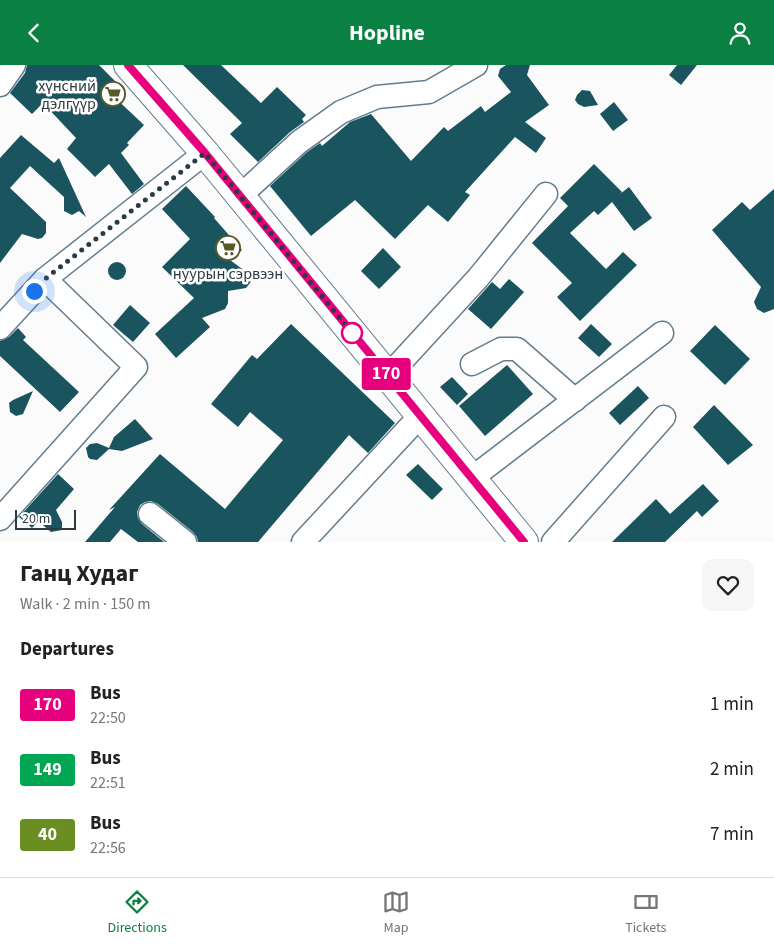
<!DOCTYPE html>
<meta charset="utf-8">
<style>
body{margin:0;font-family:"Source Sans 3",sans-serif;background:#f6f6f6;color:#222;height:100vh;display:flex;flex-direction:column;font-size:19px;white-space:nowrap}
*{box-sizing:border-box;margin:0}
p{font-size:16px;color:#767676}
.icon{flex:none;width:28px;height:28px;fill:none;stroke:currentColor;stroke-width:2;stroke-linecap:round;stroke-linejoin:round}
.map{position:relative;height:477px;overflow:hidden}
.details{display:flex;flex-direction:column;background:#fff;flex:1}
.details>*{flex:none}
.badge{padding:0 10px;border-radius:4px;font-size:18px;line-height:32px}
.scale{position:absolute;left:15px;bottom:12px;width:61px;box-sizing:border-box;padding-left:5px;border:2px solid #2e3a42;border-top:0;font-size:14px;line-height:18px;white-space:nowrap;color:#2e3a42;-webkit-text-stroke:4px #fff;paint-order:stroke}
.you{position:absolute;width:25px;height:25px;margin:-12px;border:4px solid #fff;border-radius:50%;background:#1a73e8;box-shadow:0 0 0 8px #1a73e833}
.map>.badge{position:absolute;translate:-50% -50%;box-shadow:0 0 0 2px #fff}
h2{padding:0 20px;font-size:19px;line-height:45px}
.round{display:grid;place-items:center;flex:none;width:52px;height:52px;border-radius:10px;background:#f6f6f6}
.head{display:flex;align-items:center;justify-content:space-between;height:85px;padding:0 20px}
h1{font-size:24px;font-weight:700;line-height:38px}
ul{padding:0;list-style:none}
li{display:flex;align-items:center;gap:15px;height:65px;padding:0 20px}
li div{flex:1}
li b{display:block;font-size:19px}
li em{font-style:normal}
li .badge{min-width:55px;font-weight:700;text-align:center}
header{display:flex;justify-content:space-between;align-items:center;height:65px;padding:0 20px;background:#0b8043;color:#fff;font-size:22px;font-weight:700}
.tab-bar{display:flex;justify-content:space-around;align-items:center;height:70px;border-top:1px solid #e0e0e0;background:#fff;font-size:14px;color:#767676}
.tab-bar a{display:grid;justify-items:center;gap:2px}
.tab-bar .active{color:#0b8043}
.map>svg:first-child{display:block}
.building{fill:#1a545e}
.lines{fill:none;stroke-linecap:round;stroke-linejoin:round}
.minor-casing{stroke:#627d8f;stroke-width:25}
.major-casing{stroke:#627d8f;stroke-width:30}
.minor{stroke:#fff;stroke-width:22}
.major{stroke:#fff;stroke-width:28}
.line-casing{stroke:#fff;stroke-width:11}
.line{stroke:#e6007e;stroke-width:8}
.walk{stroke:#2e3a42;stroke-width:5;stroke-dasharray:0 9}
.stop-dot{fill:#fff;stroke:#e6007e;stroke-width:2.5}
.labels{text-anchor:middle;stroke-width:5;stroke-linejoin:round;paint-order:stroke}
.poi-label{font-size:16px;fill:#2e3a42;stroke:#fff;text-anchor:end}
</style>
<header><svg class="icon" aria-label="back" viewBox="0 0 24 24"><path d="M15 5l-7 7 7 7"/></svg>Hopline<svg class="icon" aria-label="person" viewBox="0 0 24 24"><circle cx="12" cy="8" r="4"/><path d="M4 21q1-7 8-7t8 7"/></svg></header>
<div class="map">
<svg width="774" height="477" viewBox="0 0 774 477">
<rect width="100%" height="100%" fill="#fbfbfb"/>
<g class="building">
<path d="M27,0H99L119,20L110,28L144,60L127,78L129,80L121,88L144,119L132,129L109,99L95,112L67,84L76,73L43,38L32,49L10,28L25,8Z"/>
<path d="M183,0H221L261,38L277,22L306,50L302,54L304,57L290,67L258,97L230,69L242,58Z"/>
<path d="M506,0H530L527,10L549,40L525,57L546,73L536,88L515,72L465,127L470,130L448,157L428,140L395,174L355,135L311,171L270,121L307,87L320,78L322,81L350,57L371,49L411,96L444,62L448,66L481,41L485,47L511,27L498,11L500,4Z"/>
<path d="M677,0H697L681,20L669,10Z"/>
<path d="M582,25L590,26L598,40L584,42L578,39L575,35L577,30Z"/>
<path d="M614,37L628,55L613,66L600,49Z"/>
<path d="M21,70L54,98L59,93L86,152L79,146L72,150L64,146V132L30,101L10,123L46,157V168L42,173L38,174L22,169L0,198V93Z"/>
<path d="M594,99L622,127L620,129L629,122L652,153L634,166L612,137L598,150L594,146L570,168L606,204L623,187L637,200L580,256L557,232L572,218L532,178L568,141L560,133Z"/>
<path d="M186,121L215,152L214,153L242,185L230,195L249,209L252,213L250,218L246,223L228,226V238L225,244L202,253L210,262L176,293L155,269L194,233L162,202L190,174L162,144Z"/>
<path d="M774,124V244L764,248L757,244L754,237L761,222L712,165L742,137L750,145Z"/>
<path d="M383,183L401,202L379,224L361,206Z"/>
<circle cx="117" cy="206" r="9"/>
<path d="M509,214L524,227L491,264L468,244L492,217L500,224Z"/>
<path d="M130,240L150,258L133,277L113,260Z"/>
<path d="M291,259L395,358L368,388L349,370L258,477H198L197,472L193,467L158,439L151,436L145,437L140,440L137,447L138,453L142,459L164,477H138L121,464L110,477H85L115,442L109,445L160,389L225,444L283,375L250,347L238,362L211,339L252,290L257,294Z"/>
<path d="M591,259L612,279L599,292L578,273Z"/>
<path d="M715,260L750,294L725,320L690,286Z"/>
<path d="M18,263L26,272L23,275L79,327L60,347L0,291V276L9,272Z"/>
<path d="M507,300L533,329L485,371L459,341Z"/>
<path d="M452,312L468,329L457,340L440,322Z"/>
<path d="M638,321L649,333L620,360L609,348Z"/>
<path d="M33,326L23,349L16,351L10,347L9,338L13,335Z"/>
<path d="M714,340L753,380L728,400L693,362Z"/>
<path d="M135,354L153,374L122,386L109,384L97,395L90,394L88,392L86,383L90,379L97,378L109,383L114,372Z"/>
<path d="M418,399L443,424L432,435L406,410Z"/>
<path d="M58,409L74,424L56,445L62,457V465L51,467L38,456L32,463L19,452Z"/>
<path d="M703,419L719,436L702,452L697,446L665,477H612L656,434L670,449Z"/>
</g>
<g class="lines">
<defs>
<g id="minor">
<path d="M0,20L14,0"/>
<path d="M240,131L299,77L341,47L377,32L429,27L476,0"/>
<path d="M0,263L45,214L205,88"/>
<path d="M472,299L501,284H517L575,335"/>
<path d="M388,311L478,213L546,129"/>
<path d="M472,413L662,268"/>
<path d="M150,449L185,477"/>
<path d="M0,454L136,302L45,214"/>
<path d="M303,477L420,351"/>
<path d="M553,477L664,352"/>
</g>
<path id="major" d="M128,0L205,88L524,477"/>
</defs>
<use href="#minor" class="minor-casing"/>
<use href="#major" class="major-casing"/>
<use href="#minor" class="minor"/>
<use href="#major" class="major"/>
</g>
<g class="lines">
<defs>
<path id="line" d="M128,0L205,88L524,477"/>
</defs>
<use href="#line" class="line-casing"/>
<use href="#line" class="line"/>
<path class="walk" d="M34,226L45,214L205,88L352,268"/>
</g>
<defs>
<symbol id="supermarket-ring" viewBox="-11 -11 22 22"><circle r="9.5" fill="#fff" stroke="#565a28" stroke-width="1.5"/><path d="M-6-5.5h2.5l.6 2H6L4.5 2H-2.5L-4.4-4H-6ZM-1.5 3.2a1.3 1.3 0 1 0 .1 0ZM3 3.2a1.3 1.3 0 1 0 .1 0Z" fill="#565a28"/></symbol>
</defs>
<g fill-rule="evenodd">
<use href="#supermarket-ring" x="99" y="15" width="28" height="28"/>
<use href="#supermarket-ring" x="214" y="169" width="28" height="28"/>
</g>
<circle class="stop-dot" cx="352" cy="268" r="10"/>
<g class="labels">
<g class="poi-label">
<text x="96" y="26">хүнсний<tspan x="96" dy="18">дэлгүүр</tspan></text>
<text x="228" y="214" text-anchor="middle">нуурын сэрвээн</text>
</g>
</g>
</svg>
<div class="scale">20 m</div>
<div class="you" style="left:34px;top:226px"></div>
<b class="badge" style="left:386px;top:309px;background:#e6007e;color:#fff">170</b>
</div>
<section class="details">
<div class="head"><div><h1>Ганц Худаг</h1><p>Walk · 2 min · 150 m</p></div><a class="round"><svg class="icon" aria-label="heart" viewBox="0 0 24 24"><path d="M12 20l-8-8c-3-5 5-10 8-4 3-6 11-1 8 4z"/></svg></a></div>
<h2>Departures</h2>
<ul>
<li><span class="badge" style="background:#e6007e;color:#fff">170</span><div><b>Bus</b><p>22:50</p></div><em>1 min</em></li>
<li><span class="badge" style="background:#00a651;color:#fff">149</span><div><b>Bus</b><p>22:51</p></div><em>2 min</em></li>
<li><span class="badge" style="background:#6b8e23;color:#fff">40</span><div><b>Bus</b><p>22:56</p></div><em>7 min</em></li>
</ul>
</section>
<nav class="tab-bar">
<a class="active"><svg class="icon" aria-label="directions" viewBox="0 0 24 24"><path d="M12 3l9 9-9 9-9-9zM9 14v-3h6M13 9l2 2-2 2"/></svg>Directions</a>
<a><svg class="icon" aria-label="map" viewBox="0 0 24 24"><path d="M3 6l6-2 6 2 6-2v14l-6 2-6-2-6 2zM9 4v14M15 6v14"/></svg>Map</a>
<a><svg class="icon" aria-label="tickets" viewBox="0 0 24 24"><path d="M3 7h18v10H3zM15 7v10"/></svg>Tickets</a>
</nav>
